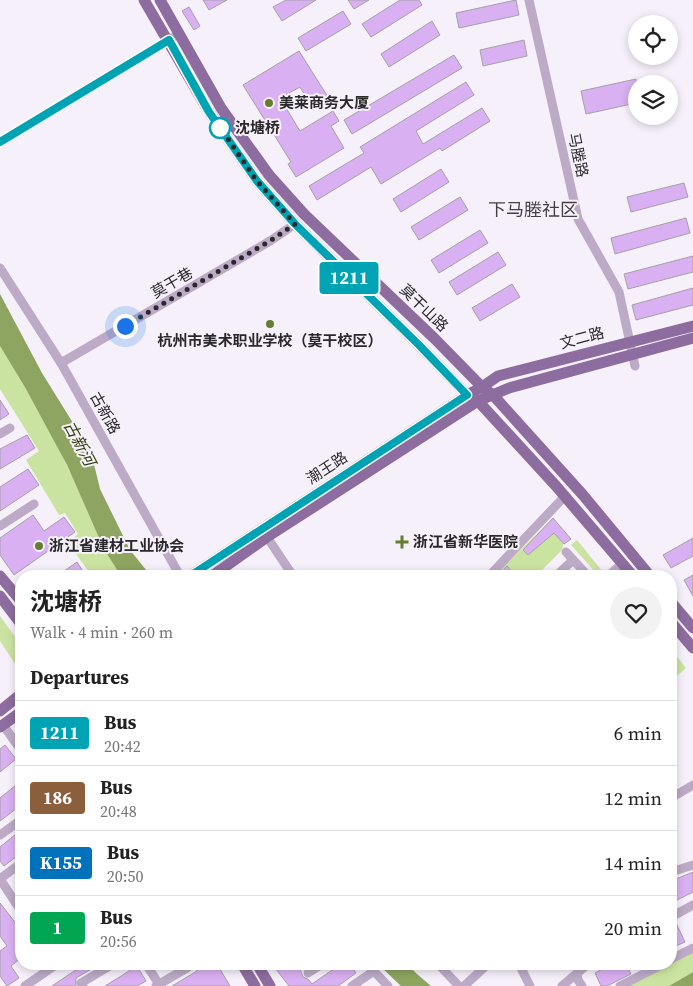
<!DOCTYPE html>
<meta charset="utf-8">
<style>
body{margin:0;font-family:"Source Serif 4","Noto Sans SC",serif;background:#f2f2f2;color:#222;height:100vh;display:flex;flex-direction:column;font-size:19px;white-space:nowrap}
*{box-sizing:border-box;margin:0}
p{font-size:16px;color:#767676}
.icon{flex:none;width:28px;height:28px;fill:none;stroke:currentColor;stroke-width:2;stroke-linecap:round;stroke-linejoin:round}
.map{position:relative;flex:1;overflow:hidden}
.details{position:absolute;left:15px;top:570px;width:662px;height:400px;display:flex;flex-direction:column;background:#fff;border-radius:20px;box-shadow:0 2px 8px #0003}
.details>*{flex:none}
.badge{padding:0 10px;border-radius:4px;font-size:18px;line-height:32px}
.fabs{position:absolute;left:628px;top:15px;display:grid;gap:10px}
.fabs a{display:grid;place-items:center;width:50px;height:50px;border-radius:50%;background:#fff;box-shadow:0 2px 8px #0003;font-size:25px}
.you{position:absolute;width:25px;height:25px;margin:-12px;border:4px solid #fff;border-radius:50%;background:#1a73e8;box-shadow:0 0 0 8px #1a73e833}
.map>.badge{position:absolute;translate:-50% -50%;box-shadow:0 0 0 2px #fff}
h2{padding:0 15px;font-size:19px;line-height:45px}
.round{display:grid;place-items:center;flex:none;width:52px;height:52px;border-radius:26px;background:#f2f2f2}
.overview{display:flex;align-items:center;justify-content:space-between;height:85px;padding:0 15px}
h1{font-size:24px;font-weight:700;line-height:38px}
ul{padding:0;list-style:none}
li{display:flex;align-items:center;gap:15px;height:65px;padding:0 15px;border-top:1px solid #e0e0e0}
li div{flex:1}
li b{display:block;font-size:19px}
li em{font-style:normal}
li .badge{min-width:55px;font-weight:700;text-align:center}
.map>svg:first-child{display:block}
.green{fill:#cbe3a1}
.water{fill:#8da560}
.building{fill:#d9b0f1;stroke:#a5a0a9}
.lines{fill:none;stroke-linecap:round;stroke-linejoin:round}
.minor{stroke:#bcaac6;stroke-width:9}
.major{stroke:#8d6d9f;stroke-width:11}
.line-casing{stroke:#fff;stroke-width:11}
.line{stroke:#00a3b4;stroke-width:8}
.walk{stroke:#2a282b;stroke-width:5;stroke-dasharray:0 9}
.poi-dot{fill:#657d30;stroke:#f6f0fa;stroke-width:2}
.stop-dot{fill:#fff;stroke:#00a3b4;stroke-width:2.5}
.labels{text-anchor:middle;stroke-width:4;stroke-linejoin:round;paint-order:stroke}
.poi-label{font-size:15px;font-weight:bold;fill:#2a282b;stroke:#f6f0fa;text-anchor:start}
.stop-label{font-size:15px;font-weight:bold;fill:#2a282b;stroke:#f6f0fa;text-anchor:start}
.street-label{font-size:15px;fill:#2a282b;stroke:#f6f0fa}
.water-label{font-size:16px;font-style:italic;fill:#31400b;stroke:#f6f0fa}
.quarter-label{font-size:18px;fill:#443f46;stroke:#f6f0fa}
</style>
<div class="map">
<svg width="693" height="986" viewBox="0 0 693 986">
<rect width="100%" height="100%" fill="#f6f0fa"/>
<g class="green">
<path d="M0,346C24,385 48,425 67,466C85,504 99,541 121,576H92L68,543L78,534L65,513L59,515L26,460L39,451L0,389Z"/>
<path d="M548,523L564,541L562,550L536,576H494Z"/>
<path d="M577,540L603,572L599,576L571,545Z"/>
<path d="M0,616L21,645V673L0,641Z"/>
<path d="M671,649L686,668L671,681Z"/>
<path d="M693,951V972L669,986H624L667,964H671V962Z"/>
</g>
<g class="water">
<path d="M0,294L42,373L91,452L100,489L130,550L151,576H121L104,549L67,465L26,389L0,346Z"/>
<path d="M378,964H407L417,974L431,986H401Z"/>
<path d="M693,972V986H669Z"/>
</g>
<g class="building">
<path d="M203,0H227L209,10Z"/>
<path d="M286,0H316L282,21L273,7Z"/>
<path d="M348,0H369L354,9Z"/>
<path d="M400,0H419L422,5L371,37L362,24Z"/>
<path d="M516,0L519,15L459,28L456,13Z"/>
<path d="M189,7L200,26L194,30L182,11Z"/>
<path d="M343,11L351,24L306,51L298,38Z"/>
<path d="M432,21L440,35L389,67L381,54Z"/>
<path d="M524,40L527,56L483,66L480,50Z"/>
<path d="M299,51L328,97L312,107L300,87L280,98L300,131L333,111L339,121L331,126L344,148L296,177L288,164L291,162L243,85Z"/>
<path d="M454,55L462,68L352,134L344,120Z"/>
<path d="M636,79V103L586,114L581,91Z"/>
<path d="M466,82L474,95L416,131L423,144L482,108L490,121L442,151L440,148L381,184L371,167L317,200L309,186L364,153L360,147Z"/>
<path d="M441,169L449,182L401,212L393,199Z"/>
<path d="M684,183L688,197L631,212L627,197Z"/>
<path d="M460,197L468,210L419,240L411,227Z"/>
<path d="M686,218L690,233L615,254L611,238Z"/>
<path d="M480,230L488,243L439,273L431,260Z"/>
<path d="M498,252L506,265L457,295L449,282Z"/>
<path d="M693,256V272L628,289L624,274Z"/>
<path d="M512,284L520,297L480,321L472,308Z"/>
<path d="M693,288V305L636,320L632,305Z"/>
<path d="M0,400L9,414L0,420Z"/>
<path d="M27,435L35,448L0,469V449Z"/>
<path d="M28,469L39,485L0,511V487Z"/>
<path d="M33,515L44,531L64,517L75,532L14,575L0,555V538Z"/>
<path d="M553,518L571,539L564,544L554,533L528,555L523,550Z"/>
<path d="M693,538V556L671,568L663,555Z"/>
<path d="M77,562L86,576H57Z"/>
<path d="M507,566L516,576H497L501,573Z"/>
<path d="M693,575V596L684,580Z"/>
<path d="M5,745L16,759L0,772V749Z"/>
<path d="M21,781V805L0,821V798Z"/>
<path d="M21,830V853L4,866L0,861V847Z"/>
<path d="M693,872V892L671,903V881Z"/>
<path d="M0,903L21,930V958L11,966L19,978L7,986L0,976V951L7,946L0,936Z"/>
<path d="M676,923L685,942L671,948V926Z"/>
<path d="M78,964H100L76,978V986H52L80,967Z"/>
<path d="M193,964H217L230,986H172L197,971Z"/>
<path d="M272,964H307L300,969L303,977L308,979L312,984L341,964H350L356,973L338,986H289Z"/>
<path d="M612,964H638L628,968L631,974L607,986H601L595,973Z"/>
<path d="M137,966L146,981L137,986H105Z"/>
</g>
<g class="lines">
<g class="minor">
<path d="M529,0L578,219L619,292L635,366"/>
<path d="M0,142L179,34"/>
<path d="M0,268L61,363L180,576"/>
<path d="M61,363L270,241L295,224"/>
<path d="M0,434L10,428"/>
<path d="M0,526L34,504"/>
<path d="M267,537L293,576"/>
<path d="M566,552L588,576"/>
<path d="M489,576L565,496"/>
<path d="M556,576L573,560"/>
<path d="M608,576L622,564"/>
<path d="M3,725L21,750"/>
<path d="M671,798L693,785"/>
<path d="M0,835L21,820"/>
<path d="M671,872L693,865"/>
<path d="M0,879L21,911"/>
<path d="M0,879L21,863"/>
<path d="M671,917L693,905"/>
<path d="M671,959L693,948"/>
<path d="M146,964L160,986"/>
<path d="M367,964L388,986"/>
<path d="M438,964L459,986"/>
<path d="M519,964L530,986"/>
<path d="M308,973L322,964"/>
<path d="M577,974L578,980L582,986"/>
<path d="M25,986L57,964"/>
<path d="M83,986L81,983L113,964"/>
<path d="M156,986L187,968"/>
<path d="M352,986L374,971"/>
<path d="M464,986L488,964"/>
<path d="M562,986L588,964"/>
<path d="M620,986L663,964"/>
</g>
<g class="major">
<path d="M144,0L209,112L257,181L295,224L419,345L467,395L478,401L556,486L633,576"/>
<path d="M160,0L221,108L269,175L304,214L435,339L482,387L493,395L583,495L650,576"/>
<path d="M0,576L21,601"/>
<path d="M190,576L467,395L482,387L498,376L693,326"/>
<path d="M212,576L267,537L478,401L509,388L693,338"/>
<path d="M0,596L21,624"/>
<path d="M671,602L693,628"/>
<path d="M671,622L693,648"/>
<path d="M0,711L21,694"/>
<path d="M0,727L21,712"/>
<path d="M242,964L255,986"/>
<path d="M257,964L270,986"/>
</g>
</g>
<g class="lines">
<defs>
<path id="line" d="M0,142L169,40L209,112L257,181L295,224L419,345L467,395L190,576"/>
</defs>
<use href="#line" class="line-casing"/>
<use href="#line" class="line"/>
<path class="walk" d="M125,326L270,241L295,224L257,181L217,123L220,128"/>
</g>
<g class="poi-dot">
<circle cx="269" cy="103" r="5"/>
<circle cx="270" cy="324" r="5"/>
<path d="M399.5 534.5h5v5h5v5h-5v5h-5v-5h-5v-5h5z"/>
<circle cx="39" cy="546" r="5"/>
</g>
<circle class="stop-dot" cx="220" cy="128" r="10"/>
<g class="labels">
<g class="poi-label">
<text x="279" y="108">美莱商务大厦</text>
<text x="270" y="346" text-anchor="middle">杭州市美术职业学校（莫干校区）</text>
<text x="413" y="547">浙江省新华医院</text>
<text x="49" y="551">浙江省建材工业协会</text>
</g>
<g class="stop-label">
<text x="235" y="133">沈塘桥</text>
</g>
<g class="street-label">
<text transform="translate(578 155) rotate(78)" y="5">马塍路</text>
<text transform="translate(172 283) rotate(-30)" y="5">莫干巷</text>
<text transform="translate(424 308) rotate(44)" y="5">莫干山路</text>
<text transform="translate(582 338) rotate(-15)" y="5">文二路</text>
<text transform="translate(105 413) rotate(61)" y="5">古新路</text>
<text transform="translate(327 468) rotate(-33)" y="5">潮王路</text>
</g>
<g class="water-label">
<text transform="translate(80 443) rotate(62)" y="6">古新河</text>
</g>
<g class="quarter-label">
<text x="533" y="216">下马塍社区</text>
</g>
</g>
</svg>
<div class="fabs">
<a><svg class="icon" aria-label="locate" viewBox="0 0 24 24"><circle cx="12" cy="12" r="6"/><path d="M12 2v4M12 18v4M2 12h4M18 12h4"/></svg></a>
<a><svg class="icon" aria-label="layers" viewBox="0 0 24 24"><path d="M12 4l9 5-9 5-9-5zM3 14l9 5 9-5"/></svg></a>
</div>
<div class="you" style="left:125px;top:326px"></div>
<b class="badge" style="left:349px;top:278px;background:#00a3b4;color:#fff">1211</b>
<section class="details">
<div class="overview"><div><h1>沈塘桥</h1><p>Walk · 4 min · 260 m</p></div><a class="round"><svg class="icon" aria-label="heart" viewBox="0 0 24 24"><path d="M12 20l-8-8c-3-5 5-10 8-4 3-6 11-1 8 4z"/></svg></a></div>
<h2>Departures</h2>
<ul>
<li><span class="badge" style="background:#00a3b4;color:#fff">1211</span><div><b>Bus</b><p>20:42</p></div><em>6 min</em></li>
<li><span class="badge" style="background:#8b5e3c;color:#fff">186</span><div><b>Bus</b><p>20:48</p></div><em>12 min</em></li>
<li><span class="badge" style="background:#0072bc;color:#fff">K155</span><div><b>Bus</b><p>20:50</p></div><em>14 min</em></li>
<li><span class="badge" style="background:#00a651;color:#fff">1</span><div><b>Bus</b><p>20:56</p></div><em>20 min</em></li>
</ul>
</section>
</div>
